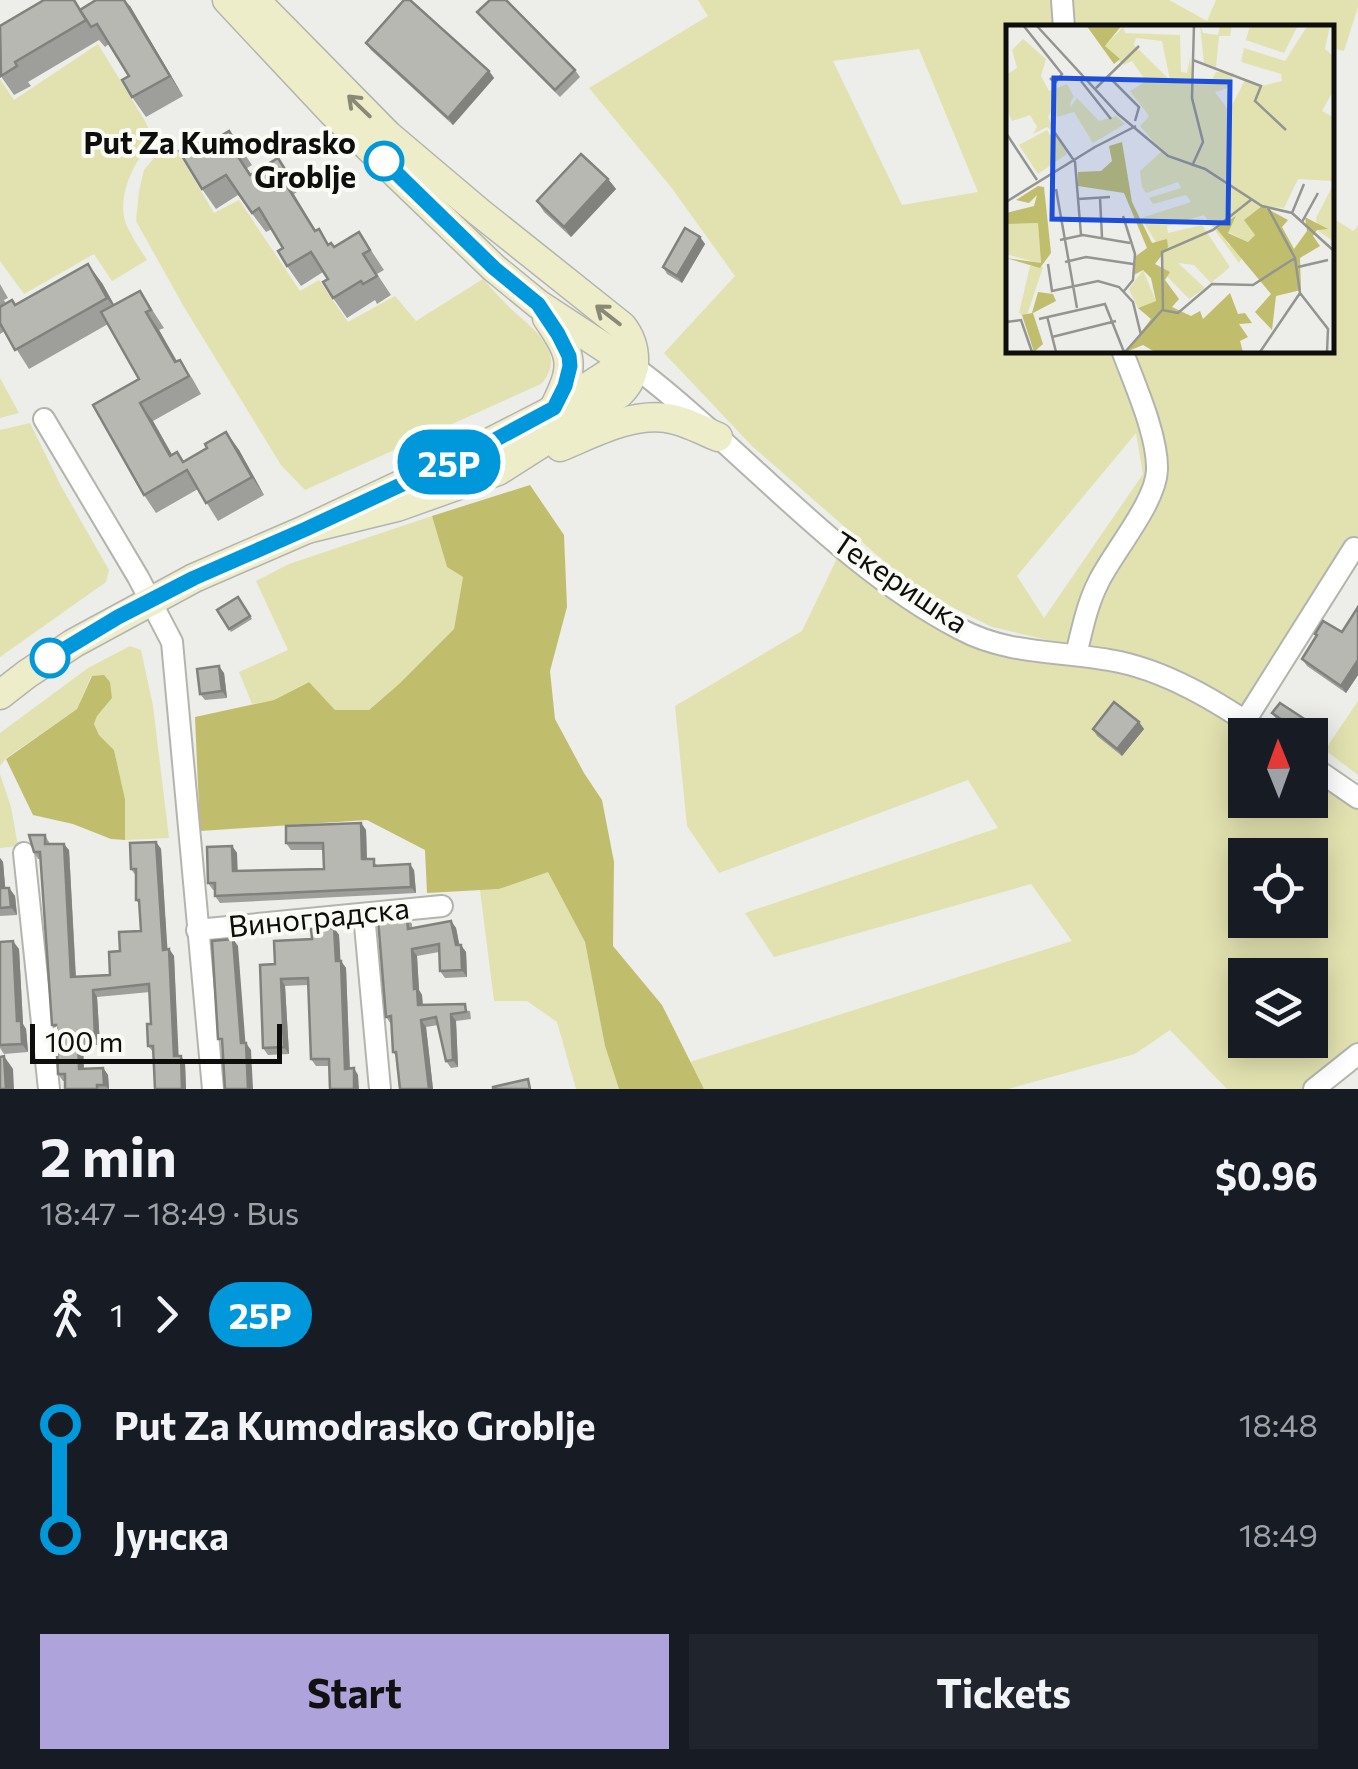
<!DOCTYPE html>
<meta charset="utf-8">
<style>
body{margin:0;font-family:Commissioner,sans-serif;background:#20242c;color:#f1f3f6;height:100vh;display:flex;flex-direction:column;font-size:38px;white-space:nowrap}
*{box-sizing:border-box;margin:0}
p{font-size:32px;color:#9ea1a6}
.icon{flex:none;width:55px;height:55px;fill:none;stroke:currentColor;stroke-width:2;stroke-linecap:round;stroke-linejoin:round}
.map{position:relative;height:1089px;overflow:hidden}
.panel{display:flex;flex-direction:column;background:#171b24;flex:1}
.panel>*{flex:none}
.badge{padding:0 20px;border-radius:32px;font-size:35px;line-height:65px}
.needle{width:65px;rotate:359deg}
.tools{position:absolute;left:1228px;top:718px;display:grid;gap:20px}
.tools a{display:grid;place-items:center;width:100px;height:100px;border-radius:0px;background:#171b24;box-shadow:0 5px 25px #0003;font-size:50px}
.scale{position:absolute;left:30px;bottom:25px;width:252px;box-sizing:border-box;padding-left:10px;border:5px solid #0e0e0d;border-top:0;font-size:28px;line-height:35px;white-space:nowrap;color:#0e0e0d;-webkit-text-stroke:8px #fbfbf6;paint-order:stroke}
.map>.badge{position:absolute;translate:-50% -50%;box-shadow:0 0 0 5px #fff}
.legs{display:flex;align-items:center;gap:15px;height:110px;padding:0 40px;font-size:32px}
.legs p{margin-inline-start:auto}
.headline{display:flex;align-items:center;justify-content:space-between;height:170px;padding:0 40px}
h1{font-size:55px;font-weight:700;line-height:75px}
.primary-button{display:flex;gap:20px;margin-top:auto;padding:20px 40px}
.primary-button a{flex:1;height:115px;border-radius:0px;background:#aea3db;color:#111;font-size:40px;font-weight:700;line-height:115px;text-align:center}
.primary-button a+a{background:#20242c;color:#f1f3f6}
ul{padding:0 40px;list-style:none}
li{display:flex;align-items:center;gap:35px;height:110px;font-size:38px}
li i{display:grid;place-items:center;width:15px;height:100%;margin:0 12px;background:currentColor}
li i::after{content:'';width:25px;height:25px;margin:-12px;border:8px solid;border-radius:50%;background:#171b24}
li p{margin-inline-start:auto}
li:first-child i{background:linear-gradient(#0000 50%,currentColor 0)}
li:last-child i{background:linear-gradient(currentColor 50%,#0000 0)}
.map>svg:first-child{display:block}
.green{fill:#e2e2b0;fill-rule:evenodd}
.forest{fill:#c0be6d}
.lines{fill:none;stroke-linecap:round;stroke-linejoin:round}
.street-casing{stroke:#b4b4af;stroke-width:24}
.secondary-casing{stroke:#b4b4af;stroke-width:31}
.street{stroke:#fff;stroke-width:20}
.secondary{stroke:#eeedca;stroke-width:28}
.wall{fill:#9e9e9a}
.shaded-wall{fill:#81817d}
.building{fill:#b8b8b3;stroke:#81817d;stroke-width:2.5}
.oneway{stroke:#898975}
.line-1-casing{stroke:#fff;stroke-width:22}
.line-1{stroke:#0098da;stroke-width:15}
.stop-1-dot{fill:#fff;stroke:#0098da;stroke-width:5}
.labels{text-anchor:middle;stroke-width:8;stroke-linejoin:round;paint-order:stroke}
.stop-label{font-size:30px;font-weight:bold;fill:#0e0e0d;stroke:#fbfbf6;text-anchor:end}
.street-label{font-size:30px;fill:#0e0e0d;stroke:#fbfbf6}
.inset-road{fill:none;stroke:#949491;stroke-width:2.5}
.view{fill:#1d4ed8;fill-opacity:0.15;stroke:#1d4ed8;stroke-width:5}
.inset-edge{fill:none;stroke:#0e0e0d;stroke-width:5}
</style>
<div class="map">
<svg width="1358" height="1089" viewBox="0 0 1358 1089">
<rect width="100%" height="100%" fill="#edede9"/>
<g class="green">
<path d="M698,0H1169L1207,21L1216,0H1358V7L1344,51L1331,48L1330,28H1008V350H1330L1331,217L1353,231L1358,226V541L1246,721L1266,735H1245V800H1310V765L1358,798V1054L1314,1089H1227L1170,1030L1135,1054L1008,1089H704L690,1062L1072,941L1031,884L774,957L745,913L998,828L968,780L719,873L687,826L675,706L802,631L842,548L963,631L1074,654L1060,643L992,627L916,589L753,447L664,353L735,276L671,187L589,88L708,16ZM919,49L978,192L902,205L833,61ZM1136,433L1143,474L1044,618L1017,576ZM1245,855H1310V920H1245ZM1245,975H1310V1040H1245Z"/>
<path d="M98,44L145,121L155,142C134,156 116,199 126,224C131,236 140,249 147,260L112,281L94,254L24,294L0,261V79L14,100Z"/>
<path d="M175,147L214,213L239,200L300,291L319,280L348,322L395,296L416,321L483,279C492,289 501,299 510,308C532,328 569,353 541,384L305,490L281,465L184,307L136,221L139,191L144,170L155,157Z"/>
<path d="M0,378L19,413L0,418Z"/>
<path d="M30,423L61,486L109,570L106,582L0,657V430Z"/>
<path d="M432,516L447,567L463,577L454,629L399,684L369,710H335L308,682L274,700L252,704L239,672L288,650L256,581L289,564Z"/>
<path d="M130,646L141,650L153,706L169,838L125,840V799L114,750L99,735L94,724L97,716L112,698L91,676L77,709L6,758L0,766V733L88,668Z"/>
<path d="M1358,701V775L1325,750Z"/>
<path d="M0,774L11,807L18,846L0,848Z"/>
<path d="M548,871L585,942L605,1046L619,1089H576L557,1022L527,1001H494L480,890L499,889Z"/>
</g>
<g class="forest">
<path d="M530,485L564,535L567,607L550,671L555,719L584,773L602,800L614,862L613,946L662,1005L704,1089H619L605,1046L585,942L548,872L499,889L427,893L425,850L367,820L200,831L195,717L274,700L309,682L335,710H369L399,684L454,629L463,577L447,567L432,516Z"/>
<path d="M104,675L110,682L112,698L97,716L94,724L99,735L114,750L125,799V840L111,839L73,824L33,815L6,759L77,709L92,676Z"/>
</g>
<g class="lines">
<defs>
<g id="street">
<path d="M1062,0L1064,28"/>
<path d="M634,367C663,387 689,412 716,435C793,504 868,581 960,629C1006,654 1059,651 1109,660C1165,669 1220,703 1266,735"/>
<path d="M44,419L138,577L172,642L213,1089"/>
<path d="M1076,655C1082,630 1087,604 1099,581C1114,551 1156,502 1157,470C1158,435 1134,383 1122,350"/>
<path d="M1245,721L1354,548"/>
<path d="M1310,765L1358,798"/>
<path d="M24,853L49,1089"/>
<path d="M364,914L380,1089"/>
<path d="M197,930L442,906"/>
<path d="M1314,1089L1358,1054"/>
</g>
<g id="secondary">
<path d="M227,0L332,112L494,268L538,304L634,367"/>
<path d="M255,0L388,135L479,212L622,326C638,346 639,376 619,394L498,471L397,507L307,529"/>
<path d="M547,318C574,357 575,366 554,408"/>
<path d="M560,447C592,434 630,413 666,418C684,420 701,430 718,437"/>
<path d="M0,695L27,674L74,643L194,578L307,529L479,448L547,413L609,373L634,367"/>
</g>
</defs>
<use href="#street" class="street-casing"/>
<use href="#secondary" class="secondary-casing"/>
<use href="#street" class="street"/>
<use href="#secondary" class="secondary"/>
</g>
<g class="wall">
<path d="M130,6L183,96L146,117L132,97L129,76L109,44L105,47L99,40L28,82L31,86L14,95L0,75L82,9Z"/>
<path d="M477,12L575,70L580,77L560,97L482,19Z"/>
<path d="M366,43L489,71L494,78L453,125L371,50Z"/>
<path d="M229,131L252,165L247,168L251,174L278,158L300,190L294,194L316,231L329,244L334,247L359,232L384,270L377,274L391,295L377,304L375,300L347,318L333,298L328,279L323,272L301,286L287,266L283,248L272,229L266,232L238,195L216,209L202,189L201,148Z"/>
<path d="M608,179L616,189L571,237L544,212L537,201Z"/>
<path d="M700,237L705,244L682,283L667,274L663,267Z"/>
<path d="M102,283L114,305L140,291L164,328L159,330L177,361L192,378L201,394L153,421L172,455L184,462L207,448L226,432L239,450L264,495L218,521L198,489L156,513L144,495L139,379L108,324L29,369L5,331L0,334V284L8,298L4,300L6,304H16Z"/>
<path d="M238,597L252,619L231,632L217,610Z"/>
<path d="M1358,607V675L1346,693L1307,666L1302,659L1317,636L1315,634L1342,632Z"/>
<path d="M224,673L227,698L205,700L200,694Z"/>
<path d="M1272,713L1306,720L1310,727L1305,735H1299L1277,720Z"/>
<path d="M1139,722L1144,729L1122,756L1097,736L1093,729Z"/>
<path d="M361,823L366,830L367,859L379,866L414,870L416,893L220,903L215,896V890H213L208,883L232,846L237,853V871L324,869L323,850H291L286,843Z"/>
<path d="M45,835L50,844L69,850L76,976L110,975L120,951L141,931L140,905L136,900V876L131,869L156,842L161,849L167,949H169L174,956L178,1056H181L185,1063L186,1089H155L154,1053L148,1046L151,1024L150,992L97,997L100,1045H83L84,1069L103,1068L108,1075L109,1089H65V1081H63L58,1074L56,1031L52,1025L41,859H38L34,852Z"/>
<path d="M0,858L3,862L5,888H9L15,896L17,915L0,916Z"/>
<path d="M407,917L412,924V928L451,921L456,928L459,945L466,952L467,977L445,978L440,971L439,952L417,956L419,990L422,995L423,1005L470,1011L471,1019L456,1021L458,1067L451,1068L446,1061L438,1025L426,1027L433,1089H400L396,1056L393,1052L391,1024L386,1017Z"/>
<path d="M334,928L339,935L340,961L346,968L350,1069L358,1075L329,1066H316L311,1059L308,985L285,986L289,1054L268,1055L263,1048L275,964L312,939Z"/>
<path d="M0,942L19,949L23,1024L26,1029L28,1052L4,1054L0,1048Z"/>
</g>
<g class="shaded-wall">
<path d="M124,0L130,6L183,96L170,76Z"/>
<path d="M489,71L494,78L453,125L448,118Z"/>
<path d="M608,179L616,189L571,237L564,227Z"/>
<path d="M700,237L705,244L682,283L677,276Z"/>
<path d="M88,264L102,283L121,317L107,298Z"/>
<path d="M146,312L159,330L187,380L175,362Z"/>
<path d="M140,403L153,421L183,474L170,456Z"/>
<path d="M226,432L239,450L264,495L252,477Z"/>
<path d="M1358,660V675L1346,693L1341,686Z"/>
<path d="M219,666L224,673L227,698L222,691Z"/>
<path d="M1306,720L1310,727L1305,735H1301L1298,731Z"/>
<path d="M1139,722L1144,729L1122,756L1117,749Z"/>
<path d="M361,823L366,830L367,866L362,859Z"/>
<path d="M156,842L161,849L168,957L163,950Z"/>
<path d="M64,844L69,850L76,984L71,977Z"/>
<path d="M232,846L237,853L238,877L233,871Z"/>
<path d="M0,858L3,862L6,896L0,889Z"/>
<path d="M410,864L414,870L416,893L411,887Z"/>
<path d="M9,888L15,896L17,915L11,907Z"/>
<path d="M451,921L456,928L461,952L456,945Z"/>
<path d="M334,928L339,935L341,968L336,961Z"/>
<path d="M233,939L238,946L246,1050L241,1043Z"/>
<path d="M13,941L19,949L23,1024L26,1029L28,1052L22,1044L17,1021Z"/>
<path d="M461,945L466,952L467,977L462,970Z"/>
<path d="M169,949L174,956L179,1063L174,1056Z"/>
<path d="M412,949L417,956L419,990L422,995L423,1012L418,1005L414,989Z"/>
<path d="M341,961L346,968L350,1076L345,1069Z"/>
<path d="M281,979L285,986L289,1054L284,1047Z"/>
<path d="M93,990L97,997L100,1045L95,1038Z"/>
<path d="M451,1014L456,1021L458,1067L453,1060Z"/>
<path d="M421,1020L426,1027L433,1089H429Z"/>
<path d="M78,1038L83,1045L84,1076L79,1069Z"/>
<path d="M246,1043L251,1050L253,1089H248Z"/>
<path d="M4,1056L13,1069L14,1089H6Z"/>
<path d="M181,1056L185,1063L186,1089H182Z"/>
<path d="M103,1068L108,1075L109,1089L104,1085Z"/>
<path d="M354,1068L358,1075L359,1089H354Z"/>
</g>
<g class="building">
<path d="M44,0H74L86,20L15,62L17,66L1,76L0,26Z"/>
<path d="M96,0H124L170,76L132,97L122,80L129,76L97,24L91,27L80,10Z"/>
<path d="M404,0H410L489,71L448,118L366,43Z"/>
<path d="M490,0H506L575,70L555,90L477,12Z"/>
<path d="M229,131L238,146L233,149L250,175L278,158L286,171L280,175L315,231L319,229L328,245L331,243L334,247L359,232L370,250L363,254L377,276L363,284L361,281L333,298L323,282L328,279L311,252L287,266L278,251L283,248L259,208L252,213L226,175L202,189L179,151L196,141L201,148Z"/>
<path d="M581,154L608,179L564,227L537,201Z"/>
<path d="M685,228L700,237L677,276L663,267Z"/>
<path d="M88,264L107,298L15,350L0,323V307L12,300L15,305Z"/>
<path d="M140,291L151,310L146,312L175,362L180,360L189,376L140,403L170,456L177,452L183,462L207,448L205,444L226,432L252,477L206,503L187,470L144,495L93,405L139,379L101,312Z"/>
<path d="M238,597L250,616L229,629L217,610Z"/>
<path d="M1358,607V660L1341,686L1302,659L1317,635L1315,634L1323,621L1342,632Z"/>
<path d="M219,666L222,691L200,694L197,669Z"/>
<path d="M1114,702L1139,722L1117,749L1093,729Z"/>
<path d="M1280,703L1306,720L1298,731L1272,713Z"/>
<path d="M361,823L362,859H374V866L410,864L411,887L215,896V883H208L207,847L232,846L233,871L324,869L323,843H286V826Z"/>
<path d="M29,835H45V844H64L71,977L110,975L109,952L120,951L119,932L141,931L139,900H136V869H131L130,843L156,842L163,950L169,949L174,1056H181L182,1089H155L153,1046H148L147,1024H151L149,984L93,990L95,1038H78L79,1069L103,1068L104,1085H97V1089H65V1074H58L56,1025H52L40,852H34Z"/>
<path d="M0,888H9L11,907L0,908Z"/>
<path d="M407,917L408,929L451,921L456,945H461L462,970L440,971L439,944L412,949L414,989L417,988L418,1005L465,1004L466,1012L451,1014L453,1060L446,1061L436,1017L421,1020L429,1089H400L396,1052H393L391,1016L386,1017L378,919Z"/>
<path d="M334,928L336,961H341L345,1069L354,1068V1089H330L329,1059H311L308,978L281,979L284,1047L263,1048L260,965L275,964L274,941L312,939L311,929Z"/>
<path d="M233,939L241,1043H246L248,1089H225L222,1039H218L212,941Z"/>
<path d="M13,941L17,1021H21L22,1044L0,1045V942Z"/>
<path d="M4,1056L6,1089H0V1057Z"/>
<path d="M528,1079L530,1089H493V1087Z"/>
</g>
<defs><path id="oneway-shaft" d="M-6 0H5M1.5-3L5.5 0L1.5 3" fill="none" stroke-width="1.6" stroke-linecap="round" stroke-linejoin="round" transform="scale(2.5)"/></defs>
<g class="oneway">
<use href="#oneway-shaft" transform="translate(359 106) rotate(-136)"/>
<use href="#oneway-shaft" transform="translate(608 315) rotate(-142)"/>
</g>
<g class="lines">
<defs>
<path id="line-1" d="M50,658L118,617L194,578L306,529L480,448L554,408L565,386L570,366L569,356L558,334L538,304L494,268L384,161"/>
</defs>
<use href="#line-1" class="line-1-casing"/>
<use href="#line-1" class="line-1"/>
</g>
<g class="stop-1-dot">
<circle cx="384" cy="161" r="18"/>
<circle cx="50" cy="658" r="18"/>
</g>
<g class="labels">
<g class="stop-label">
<text x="356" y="154">Put Za Kumodrasko<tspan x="356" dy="34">Groblje</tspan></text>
</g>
<g class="street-label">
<text transform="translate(900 583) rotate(34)" y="10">Текеришка</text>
<text transform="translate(319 918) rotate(-6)" y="10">Виноградска</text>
</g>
</g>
<g transform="translate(1006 25)">
<rect width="328" height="328" fill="#edede9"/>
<path d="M194,0L197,8L212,10L214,0H226L224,11H213L210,42L198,38ZM244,0H292L278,28L240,15ZM302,0H324L319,24L327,31V66L316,86L327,92V156L292,154L278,183L256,181L244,194L249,210L242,217L222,207L230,192L216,198L222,219L238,229L233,238L198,190L161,201L162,208L196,200L224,242L205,258L188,240L172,238L199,263L183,274L155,245L156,227L135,193L185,177L180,170L147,179L143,173L175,163L172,157L140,168L136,162L134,146L156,126L134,101L143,91L124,66L140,56L126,36L118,40L98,22L117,2L119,8L174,10L175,47L181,48L184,33L186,54L204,59L210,47L228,48L222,63L209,67L223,86L239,55L256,61L276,56L275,49L235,37L238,23L279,36ZM130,13L156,16L164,55L128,20ZM17,14L40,34L35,51L43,66L61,59L68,72L65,76L64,83L71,73L93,96L110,91L119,99L87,118L68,87L51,92L46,86L42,92L61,129L32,149L13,120L41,105L44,110L49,108L41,102L27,109L31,102L24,90L6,96L0,82V50L11,43L6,25ZM327,160V216L311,205L310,193ZM32,198L35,239L0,229V199ZM24,241L37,242L20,293L13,288ZM137,245L150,276L132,283L123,264Z" fill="#e2e2b0" fill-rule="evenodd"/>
<path d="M80,0H116L99,21L114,34L108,39ZM116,117L126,177L146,218L161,214L162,222L149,239L164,247L159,255L173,274L166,282L185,291L194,286L197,294L224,268L232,289L239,288L246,298L233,299L242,312L234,316L237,327H149L137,320L120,327L145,294L132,283L150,276L145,253L137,245L128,250L130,231L141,223L118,168L72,161V147L95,146L106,136L103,121ZM32,161L38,162L45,228L34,243L0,233L35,238L32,198L0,199V188L28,181L31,170L23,178L10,175ZM256,181L282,195L276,202L288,224L301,206L299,192L322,204L311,205L307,211L314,221L294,233L295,265L270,271L266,305L249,287L265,269L210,203L230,191L222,208L242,217L249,210L238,195ZM32,267L47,269L50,276L27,288L37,319L28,327L16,290L26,288Z" fill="#c0be6d"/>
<path class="inset-road" d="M17,0L56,49L49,58L44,53M30,0L112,89L162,131L199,144L256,181L286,188L328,226M187,35L188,0M102,51L133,82L129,96M75,56L105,94M90,63L133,21M0,108L31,155M49,108L69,137L75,210M87,123L130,101M186,141L197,117L186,73L187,35L255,61L249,76L280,105M50,164L71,283M94,173L96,212M72,174L104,172M0,177L89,122M262,183L289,233L294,268L322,304L321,327M286,188L298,159M117,191L129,229L127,255L118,266M296,197L312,168M54,215L77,210L124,218M59,237L80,232L127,239M42,239L46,266L92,256L113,262L127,277L135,310M292,242L322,235M156,285L172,288L206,259L247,260L289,233M41,291L50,327M33,294L99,279L118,327M0,297L15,295L26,327M46,312L110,296M119,327L157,284L156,227L207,205L246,174M254,327L294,268"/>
<path class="view" d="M48,53L224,57L222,198L46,194Z"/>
<rect width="328" height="328" class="inset-edge"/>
</g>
</svg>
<div class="tools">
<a><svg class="needle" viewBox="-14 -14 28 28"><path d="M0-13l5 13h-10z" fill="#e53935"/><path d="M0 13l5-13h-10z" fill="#9ea1a6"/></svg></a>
<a><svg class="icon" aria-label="locate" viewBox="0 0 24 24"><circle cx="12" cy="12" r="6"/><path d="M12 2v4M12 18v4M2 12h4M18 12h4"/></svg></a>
<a><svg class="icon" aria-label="layers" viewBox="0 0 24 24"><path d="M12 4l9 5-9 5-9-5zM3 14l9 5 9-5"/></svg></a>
</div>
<div class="scale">100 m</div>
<b class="badge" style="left:449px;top:462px;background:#0098da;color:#fff">25P</b>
</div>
<section class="panel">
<div class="headline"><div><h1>2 min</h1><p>18:47 – 18:49 · Bus</p></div><b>$0.96</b></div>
<div class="legs"><svg class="icon" aria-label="walk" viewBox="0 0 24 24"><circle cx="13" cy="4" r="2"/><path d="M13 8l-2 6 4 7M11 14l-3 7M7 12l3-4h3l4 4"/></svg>1<svg class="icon" aria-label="forward" viewBox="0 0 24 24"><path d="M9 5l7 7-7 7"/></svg><b class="badge" style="background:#0098da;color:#fff">25P</b></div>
<ul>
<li><i style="color:#0098da"></i><b>Put Za Kumodrasko Groblje</b><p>18:48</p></li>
<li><i style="color:#0098da"></i><b>Јунска</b><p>18:49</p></li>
</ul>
<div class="primary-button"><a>Start</a><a>Tickets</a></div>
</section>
